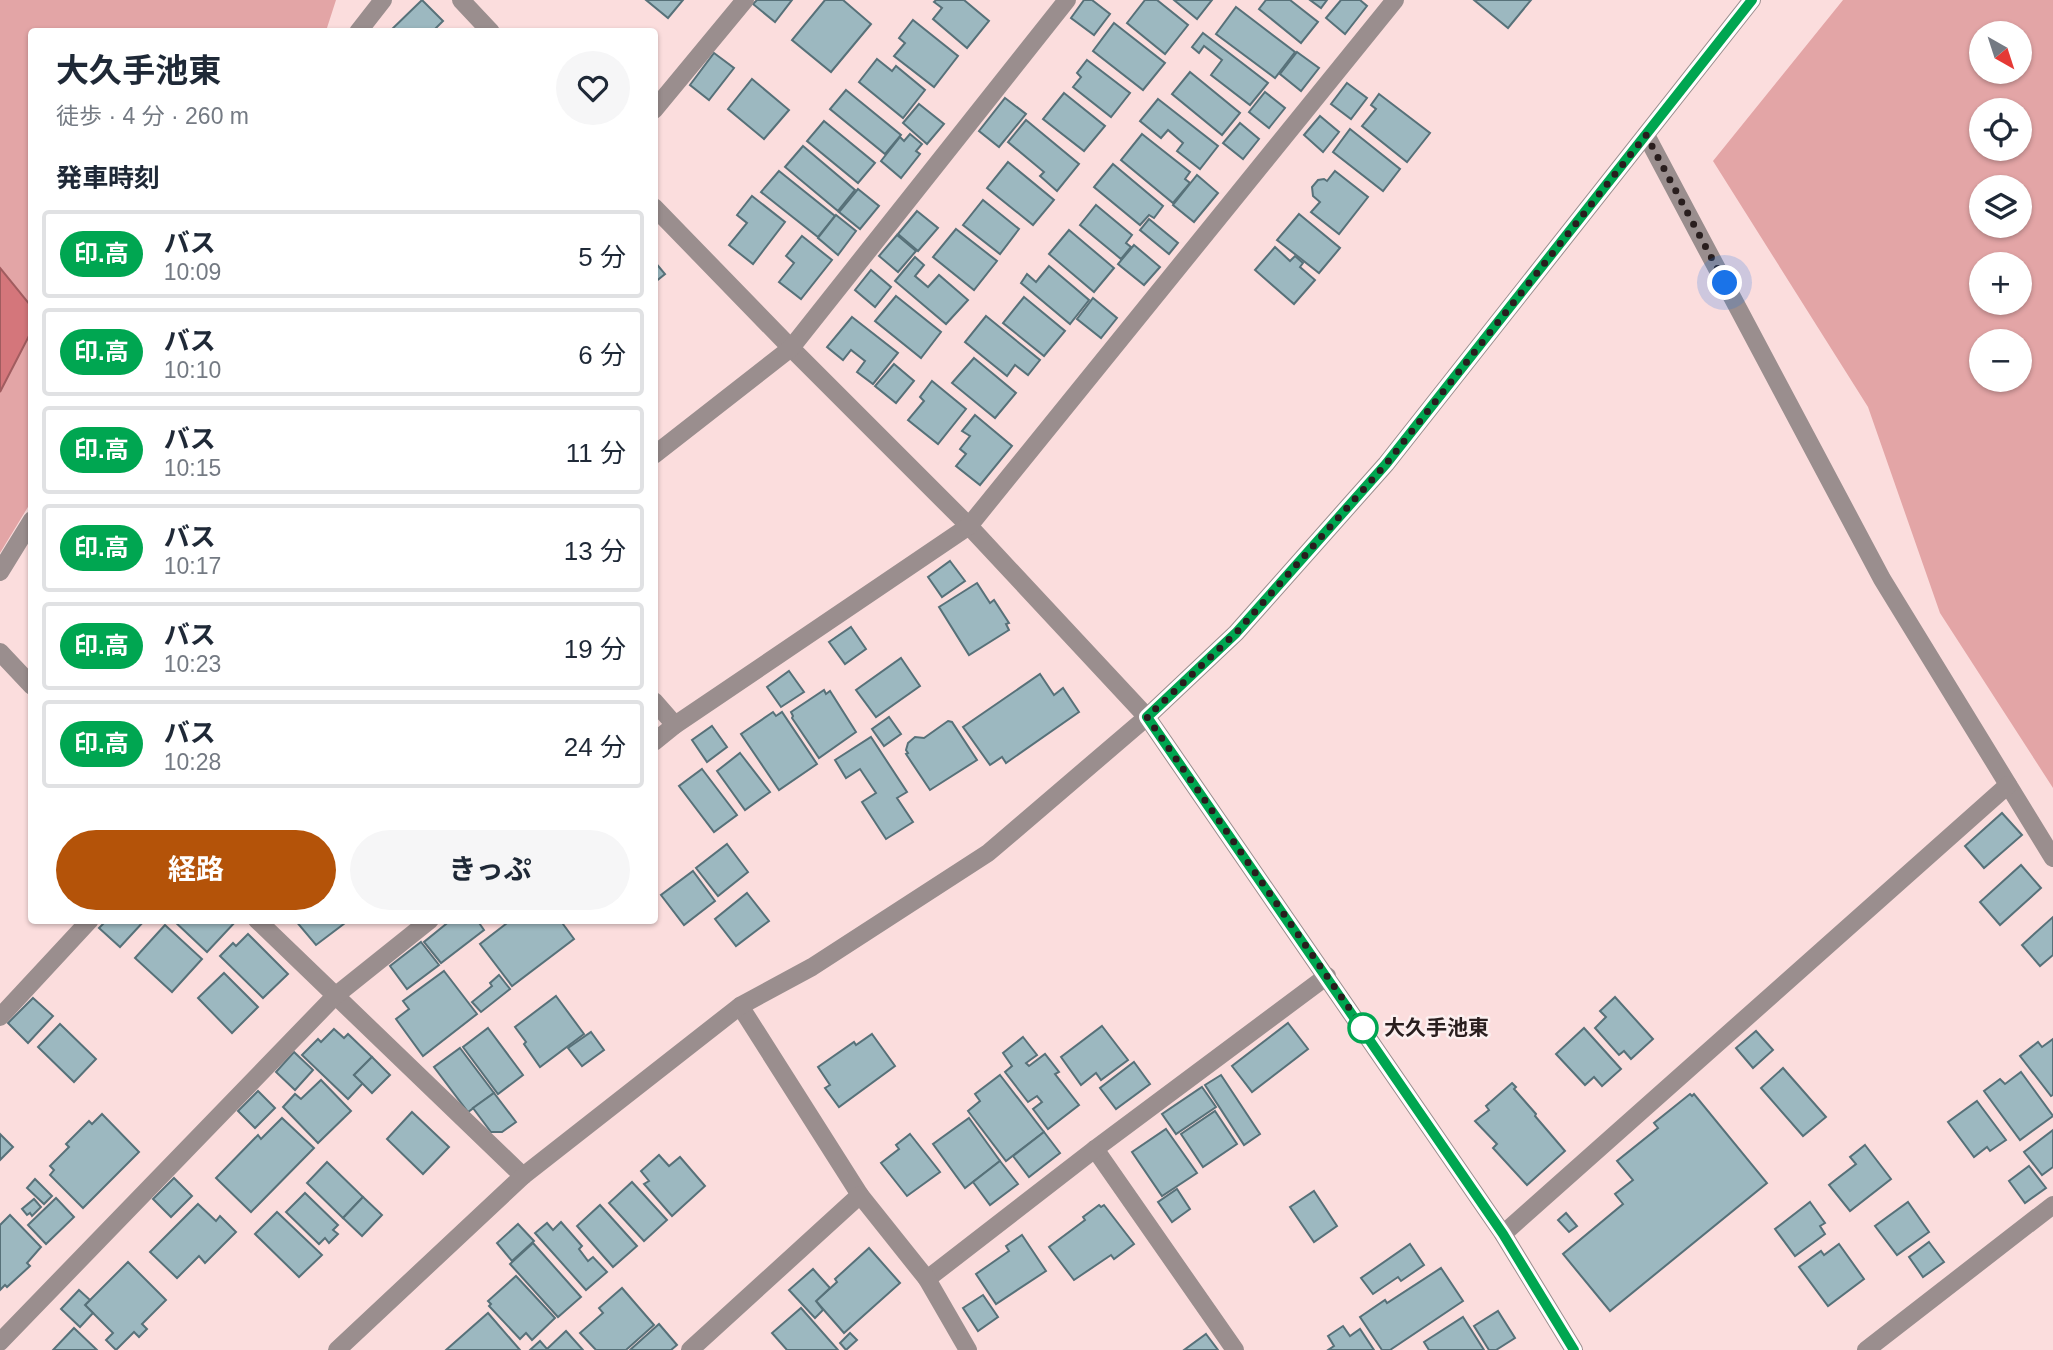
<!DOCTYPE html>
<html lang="ja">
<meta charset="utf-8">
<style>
body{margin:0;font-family:Arial,"Noto Sans JP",sans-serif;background:#f6f6f7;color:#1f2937;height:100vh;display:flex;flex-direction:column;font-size:26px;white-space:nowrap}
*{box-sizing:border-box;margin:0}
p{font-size:23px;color:#747a83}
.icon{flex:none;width:38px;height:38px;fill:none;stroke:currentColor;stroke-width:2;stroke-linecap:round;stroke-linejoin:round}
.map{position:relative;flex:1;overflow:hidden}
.drawer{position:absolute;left:28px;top:28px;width:630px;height:896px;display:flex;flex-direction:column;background:#fff;border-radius:7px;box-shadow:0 2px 5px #0004}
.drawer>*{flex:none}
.badge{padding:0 14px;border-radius:23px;font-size:24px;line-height:46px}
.needle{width:46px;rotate:141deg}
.fabs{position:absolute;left:1969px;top:21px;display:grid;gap:14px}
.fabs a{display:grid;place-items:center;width:63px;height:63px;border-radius:50%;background:#fff;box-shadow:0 2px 5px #0004;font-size:35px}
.you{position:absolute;width:35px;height:35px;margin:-18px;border:5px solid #fff;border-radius:50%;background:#1a73e8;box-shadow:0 0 0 10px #1a73e833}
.map>.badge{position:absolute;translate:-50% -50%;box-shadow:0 0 0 4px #fff}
h2{padding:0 28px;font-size:26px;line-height:63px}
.round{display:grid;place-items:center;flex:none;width:74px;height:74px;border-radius:37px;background:#f6f6f7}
.summary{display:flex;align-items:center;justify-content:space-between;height:119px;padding:0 28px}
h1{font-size:33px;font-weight:700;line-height:52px}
.action{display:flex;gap:14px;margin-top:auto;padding:14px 28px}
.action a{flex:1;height:80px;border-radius:42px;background:#b45309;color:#fff;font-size:28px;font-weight:700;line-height:80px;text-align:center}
.action a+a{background:#f6f6f7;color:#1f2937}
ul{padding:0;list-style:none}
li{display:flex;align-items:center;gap:21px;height:88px;margin:0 14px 10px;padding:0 14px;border:4px solid #e0e1e3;border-radius:7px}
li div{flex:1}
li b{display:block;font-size:26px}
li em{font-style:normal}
li .badge{min-width:77px;font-weight:700;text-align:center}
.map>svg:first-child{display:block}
.green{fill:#e3a5a6;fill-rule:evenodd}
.water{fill:#d4767b;stroke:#a15c5f;stroke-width:2}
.building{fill:#9cb8c0;stroke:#577179;stroke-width:2}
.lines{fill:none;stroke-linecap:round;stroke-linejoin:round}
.minor{stroke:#9a8e8e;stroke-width:18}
.line-casing{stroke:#fff;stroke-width:16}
.line{stroke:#00a651;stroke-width:10}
.walk{stroke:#291e1e;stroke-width:7;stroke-dasharray:0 12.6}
.stop-dot{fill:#fff;stroke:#00a651;stroke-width:3.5}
.labels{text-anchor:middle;stroke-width:5;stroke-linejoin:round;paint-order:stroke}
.stop-label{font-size:21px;font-weight:bold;fill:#291e1e;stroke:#fcefef;text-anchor:start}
</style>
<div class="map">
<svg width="2053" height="1350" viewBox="0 0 2053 1350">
<rect width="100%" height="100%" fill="#fbdddd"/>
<g class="green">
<path d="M0,0H336L326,31L32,32L31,502L0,553Z"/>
<path d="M1843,0H2053V788L1940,613L1868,407L1713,161ZM1981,33H2020V72H1981ZM1981,110H2020V149H1981ZM1981,187H2020V226H1981ZM1981,264H2020V303H1981ZM1981,341H2020V380H1981Z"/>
</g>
<path class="water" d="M0,268L31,306V332L0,392Z"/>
<g class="building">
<path d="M422,0L443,21L432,32H389Z"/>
<path d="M646,0H683L668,18Z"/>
<path d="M757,0H792L775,22L753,4Z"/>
<path d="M825,0H843L871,24L831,72L792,40Z"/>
<path d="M936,0H964L989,21L967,48L933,19L942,8L934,2Z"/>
<path d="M1084,0H1092L1110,14L1094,35L1071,18Z"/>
<path d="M1145,0H1157L1188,25L1165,54L1127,23Z"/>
<path d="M1174,0H1212L1197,19Z"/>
<path d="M1266,0H1290L1318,22L1301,43L1259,9Z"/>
<path d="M1310,0H1327L1321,8Z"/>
<path d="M1341,0H1360L1367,6L1345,34L1326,18Z"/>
<path d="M1474,0H1531L1508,28Z"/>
<path d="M1236,7L1295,52L1275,78L1216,34Z"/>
<path d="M913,20L958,56L934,87L894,56L905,43L899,38Z"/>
<path d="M1114,23L1165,63L1143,90L1093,51Z"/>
<path d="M1203,33L1268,83L1250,105L1211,75L1222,60L1204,46L1199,53L1192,47Z"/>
<path d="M1297,52L1319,68L1301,91L1280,74Z"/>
<path d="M714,53L734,68L709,100L690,85Z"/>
<path d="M877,59L892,71L896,66L925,90L903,118L859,82Z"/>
<path d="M1087,60L1130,93L1111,117L1073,87L1081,77L1077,73Z"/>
<path d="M1190,72L1240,113L1222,135L1172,94Z"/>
<path d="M752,79L789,110L764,139L728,109Z"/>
<path d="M1347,83L1367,98L1351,119L1331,104Z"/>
<path d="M846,90L901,135L885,154L830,109Z"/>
<path d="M1265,92L1285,108L1269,128L1249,112Z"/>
<path d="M1064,93L1105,126L1084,151L1043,119Z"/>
<path d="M1379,94L1430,133L1407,162L1362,126L1376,109L1371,105Z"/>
<path d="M1005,98L1026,114L999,147L979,131Z"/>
<path d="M1158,99L1218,146L1200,169L1177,151L1183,143L1168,130L1161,138L1140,121Z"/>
<path d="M919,104L944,124L927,144L903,123Z"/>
<path d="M1320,116L1339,132L1323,152L1304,135Z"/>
<path d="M1026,120L1079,164L1057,191L1040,176L1044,172L1008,142Z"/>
<path d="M824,121L875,163L858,183L807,141Z"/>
<path d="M1240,123L1259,139L1243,159L1223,143Z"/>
<path d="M1350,129L1400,169L1383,191L1333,152Z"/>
<path d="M910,134L922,144L916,151L920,154L901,178L881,161L900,137L904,141Z"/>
<path d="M1142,134L1190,172L1185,179L1190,183L1173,203L1121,160Z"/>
<path d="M803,146L855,190L838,211L785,167Z"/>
<path d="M1008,162L1054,200L1033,225L987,188Z"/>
<path d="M1113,164L1163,206L1154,218L1149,215L1140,225L1094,187Z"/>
<path d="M779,171L835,216L818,237L761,192Z"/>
<path d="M1335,171L1368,197L1339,234L1311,212L1320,202L1313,196L1312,187L1318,180L1324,179L1327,181Z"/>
<path d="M1197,175L1218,193L1194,222L1173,205Z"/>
<path d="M858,189L879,206L860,229L839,212Z"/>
<path d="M752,196L785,222L753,264L729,245L747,223L737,215Z"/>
<path d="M983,200L1019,229L1000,254L963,225Z"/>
<path d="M1096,205L1132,235L1126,243L1131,247L1121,259L1080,225Z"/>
<path d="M917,211L938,228L918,251L898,234Z"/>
<path d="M1299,214L1340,248L1319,273L1277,240Z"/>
<path d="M836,215L856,231L838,255L818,238Z"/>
<path d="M1149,219L1178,243L1169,254L1140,230Z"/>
<path d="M956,229L997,261L974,290L933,257Z"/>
<path d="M1069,230L1114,268L1094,292L1049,254Z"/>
<path d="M897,235L916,251L898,272L879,256Z"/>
<path d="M802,236L832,260L801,299L779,282L794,263L786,256Z"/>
<path d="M1134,245L1160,267L1144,285L1118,264Z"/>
<path d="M1275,247L1290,261L1295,256L1303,263L1300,267L1315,280L1294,304L1255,270Z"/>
<path d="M915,257L924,265L915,276L928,287L939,275L968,300L946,324L895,281Z"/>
<path d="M654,261L665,274L654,283Z"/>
<path d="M1049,266L1089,300L1070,324L1021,283L1027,274L1036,282Z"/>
<path d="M871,270L891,287L875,307L855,290Z"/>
<path d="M896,296L941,332L921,358L875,321Z"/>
<path d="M1024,297L1065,331L1044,356L1003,323Z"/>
<path d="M1093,298L1117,318L1101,338L1077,319Z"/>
<path d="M986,316L1040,360L1028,375L1015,365L1007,376L965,342Z"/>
<path d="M852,317L898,353L873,384L857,372L865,361L851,350L843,360L827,347Z"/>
<path d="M974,358L1016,393L995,418L952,383Z"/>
<path d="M894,364L914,381L896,403L875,386Z"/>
<path d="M932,381L966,409L938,444L908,420L924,401L920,397Z"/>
<path d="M975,415L1012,446L980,485L956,466L966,454L960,449L970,436L962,431Z"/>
<path d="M950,561L965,581L942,597L928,577Z"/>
<path d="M977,583L990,603L994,600L1009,623L1006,624L1009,630L969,655L939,607Z"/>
<path d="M851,627L866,649L845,664L829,642Z"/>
<path d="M901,658L920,686L876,717L856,690Z"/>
<path d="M789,671L804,692L781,707L767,687Z"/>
<path d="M1040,674L1054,695L1063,688L1079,712L1006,763L1002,757L990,765L963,727Z"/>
<path d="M824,690L826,694L830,691L856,732L819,758L792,718L793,716L791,712Z"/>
<path d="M773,712L776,716L782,712L817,764L779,790L741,734Z"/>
<path d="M889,717L901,734L884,746L872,729Z"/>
<path d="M948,721L952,722L977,760L930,790L906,754L908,753L906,750L908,743L915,737L924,738Z"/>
<path d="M712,726L727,747L707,762L692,740Z"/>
<path d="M871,737L907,792L897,798L913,822L886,839L862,802L876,793L860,769L846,778L835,760Z"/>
<path d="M740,753L770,792L745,810L717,771Z"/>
<path d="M702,769L737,815L714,832L679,786Z"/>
<path d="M2002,813L2022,835L1984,868L1965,846Z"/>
<path d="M727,844L748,872L718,896L696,868Z"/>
<path d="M2021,865L2041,888L2000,925L1980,902Z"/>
<path d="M693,871L715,901L684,925L661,895Z"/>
<path d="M747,893L769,921L736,946L715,919Z"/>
<path d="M2053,917V955L2040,966L2022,945Z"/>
<path d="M107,920H145L120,947L99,928Z"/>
<path d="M173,920H237L207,952Z"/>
<path d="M295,920H343L345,923L316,945Z"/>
<path d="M451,920H477L484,930L441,963L424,942Z"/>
<path d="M511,920H560L574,939L512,986L480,944Z"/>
<path d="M165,925L202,959L172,992L135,958Z"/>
<path d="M248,934L288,974L263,998L220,956L233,943L236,946Z"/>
<path d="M421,942L439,965L407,989L390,966Z"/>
<path d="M444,971L477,1014L423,1056L396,1019L409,1009L403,1001Z"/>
<path d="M224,973L258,1007L232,1033L198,998Z"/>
<path d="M499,975L510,989L481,1012L472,1002L492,986L490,983Z"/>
<path d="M556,996L584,1034L540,1067L524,1044L526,1042L515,1027Z"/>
<path d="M1615,997L1653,1039L1631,1059L1624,1051L1619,1055L1595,1028L1606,1017L1600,1011Z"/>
<path d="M33,998L53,1016L28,1043L8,1023Z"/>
<path d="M1288,1023L1308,1049L1252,1092L1232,1066Z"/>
<path d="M60,1024L96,1059L74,1082L38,1047Z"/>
<path d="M1102,1026L1128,1060L1101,1080L1096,1073L1081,1085L1061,1057Z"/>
<path d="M488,1028L523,1075L498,1094L463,1047Z"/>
<path d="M1584,1028L1621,1069L1602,1086L1594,1077L1585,1085L1556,1054Z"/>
<path d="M334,1029L344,1038L348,1034L372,1057L354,1075L363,1083L348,1099L302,1055L318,1039L321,1042Z"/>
<path d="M1756,1031L1773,1050L1753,1068L1736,1048Z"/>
<path d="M591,1032L604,1050L582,1066L568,1048Z"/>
<path d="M872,1034L895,1066L839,1107L825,1088L830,1085L818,1067L854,1042L856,1045Z"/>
<path d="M1023,1037L1037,1055L1026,1063L1029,1066L1045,1054L1059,1072L1055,1074L1079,1105L1048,1129L1033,1109L1042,1102L1037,1096L1028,1102L1005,1072L1012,1066L1003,1053Z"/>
<path d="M2053,1039V1095L2051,1096L2020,1056L2038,1042L2042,1047Z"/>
<path d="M460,1048L494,1093L468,1112L434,1067Z"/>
<path d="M294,1052L313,1070L295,1090L276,1072Z"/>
<path d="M372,1057L390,1075L372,1093L354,1075Z"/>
<path d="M1134,1062L1150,1084L1116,1109L1100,1088Z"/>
<path d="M1783,1068L1826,1117L1803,1136L1761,1088Z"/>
<path d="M2021,1072L2053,1116L2020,1140L1984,1091L2000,1079L2005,1084Z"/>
<path d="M1000,1075L1044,1132L1006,1161L968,1111L980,1101L975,1094Z"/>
<path d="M1221,1075L1260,1134L1244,1145L1205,1085Z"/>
<path d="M321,1080L351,1111L318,1143L283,1107L295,1094L301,1099Z"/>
<path d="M1512,1083L1516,1087L1514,1089L1536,1114L1535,1116L1565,1151L1527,1185L1493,1148L1497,1144L1475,1121L1489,1110L1486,1106Z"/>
<path d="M1202,1087L1216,1107L1176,1134L1162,1114Z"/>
<path d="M258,1091L275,1108L255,1128L238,1111Z"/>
<path d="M494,1093L516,1122L502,1132H491L473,1108Z"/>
<path d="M1690,1094L1692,1096L1694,1094L1767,1183L1610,1311L1563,1254L1623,1204L1615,1194L1633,1180L1617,1161L1658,1128L1654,1123Z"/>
<path d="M1977,1101L2006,1140L1990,1151L1987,1147L1974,1157L1948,1122Z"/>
<path d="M1215,1111L1237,1144L1203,1167L1181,1134Z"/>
<path d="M412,1112L449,1147L423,1174L387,1139Z"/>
<path d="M102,1114L139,1152L83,1208L50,1175L54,1170L50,1166L69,1147L66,1144L89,1121L92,1124Z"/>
<path d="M282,1118L314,1148L251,1212L216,1178L258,1135L261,1139Z"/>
<path d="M969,1118L1000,1161L965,1188L933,1144Z"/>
<path d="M1166,1129L1197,1173L1162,1196L1132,1152Z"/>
<path d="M2053,1130V1167L2042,1175L2024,1152Z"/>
<path d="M1044,1132L1060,1153L1029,1177L1013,1156Z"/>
<path d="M0,1134L13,1147L0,1160Z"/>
<path d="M910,1134L940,1172L907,1196L881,1163L899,1149L896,1145Z"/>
<path d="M1865,1145L1891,1179L1850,1211L1829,1185L1856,1164L1850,1157Z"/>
<path d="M659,1155L669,1166L680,1157L705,1186L672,1216L644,1184L649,1181L641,1171Z"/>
<path d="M1000,1161L1018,1184L990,1205L973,1182Z"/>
<path d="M327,1162L363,1197L343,1218L307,1183Z"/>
<path d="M2029,1166L2046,1188L2025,1203L2009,1181Z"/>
<path d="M174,1178L192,1196L171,1217L153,1199Z"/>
<path d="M35,1179L52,1196L44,1204L27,1188Z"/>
<path d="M632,1182L667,1220L644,1241L609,1203Z"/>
<path d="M1177,1189L1190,1209L1172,1222L1158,1202Z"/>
<path d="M1314,1191L1337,1226L1314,1242L1290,1207Z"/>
<path d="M305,1193L338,1225L333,1230L338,1234L329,1243L325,1238L319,1244L286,1212Z"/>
<path d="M363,1197L382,1215L362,1236L343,1218Z"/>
<path d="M56,1198L74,1217L46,1244L28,1225Z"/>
<path d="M34,1199L41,1207L32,1216L30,1213L27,1215L22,1209Z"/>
<path d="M1810,1202L1825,1223L1820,1226L1825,1234L1795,1256L1775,1229Z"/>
<path d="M1908,1202L1929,1232L1897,1255L1875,1226Z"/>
<path d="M198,1204L216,1221L220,1216L236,1232L205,1263L199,1256L177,1278L150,1252Z"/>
<path d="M600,1205L637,1246L613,1267L577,1226Z"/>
<path d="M1099,1205L1101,1207L1104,1205L1134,1244L1114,1259L1111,1255L1074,1280L1049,1247L1085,1220L1083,1217Z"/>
<path d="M277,1212L322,1255L299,1277L255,1234Z"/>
<path d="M1566,1213L1577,1226L1569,1232L1558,1220Z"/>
<path d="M10,1215L41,1247L27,1263L30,1266L7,1287L5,1285L0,1290V1225Z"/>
<path d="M561,1222L582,1246L579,1249L588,1261L593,1257L607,1272L586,1290L535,1233L547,1223L553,1230Z"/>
<path d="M518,1224L534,1241L512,1261L497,1243Z"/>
<path d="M1022,1235L1046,1271L996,1304L976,1274L1009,1251L1006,1246Z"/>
<path d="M1929,1242L1944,1262L1923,1277L1909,1257Z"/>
<path d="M533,1243L581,1297L558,1317L510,1264Z"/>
<path d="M1410,1244L1424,1265L1401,1281L1398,1277L1373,1294L1361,1278Z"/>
<path d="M1839,1244L1864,1279L1828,1306L1799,1267L1821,1251L1824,1255Z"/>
<path d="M869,1248L900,1283L844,1333L816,1301L837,1282L835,1279Z"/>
<path d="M128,1262L166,1300L142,1324L147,1329L139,1337L134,1332L116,1350L106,1340L113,1333L85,1305Z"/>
<path d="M1441,1268L1463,1301L1390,1350H1382L1360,1317L1385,1300L1387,1303Z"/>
<path d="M813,1269L830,1288L816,1301L823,1310L815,1318L789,1290Z"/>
<path d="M516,1276L555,1318L532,1340L526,1333L520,1339L489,1306L491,1304L488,1301Z"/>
<path d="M622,1288L654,1325L626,1350H596L580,1333L603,1313L599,1308Z"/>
<path d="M79,1290L90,1300L85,1305L93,1313L80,1327L61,1309Z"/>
<path d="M983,1295L998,1317L978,1331L963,1308Z"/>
<path d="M801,1308L838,1350H787L772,1333Z"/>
<path d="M1498,1311L1515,1338L1496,1350H1489L1474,1326Z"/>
<path d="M488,1313L520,1350H446Z"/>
<path d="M1463,1317L1484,1350H1429L1424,1342Z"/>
<path d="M659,1324L677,1345L671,1350H630Z"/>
<path d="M1343,1326L1350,1336L1360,1329L1374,1350H1328L1334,1346L1328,1336Z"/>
<path d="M74,1328L97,1350H53Z"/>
<path d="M566,1331L583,1350H530L540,1341L547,1349Z"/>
<path d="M850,1333L857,1340L846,1350L840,1343Z"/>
<path d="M1206,1334L1218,1350H1184Z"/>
</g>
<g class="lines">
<g class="minor">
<path d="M461,0L491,32"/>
<path d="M358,32L383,0"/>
<path d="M654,110L745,0"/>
<path d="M1646,135L1882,579L2053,858"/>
<path d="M654,207L791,348L969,526L1147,717L1503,1234L1574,1350"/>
<path d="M654,455L791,348L1067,0"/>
<path d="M0,572L32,520"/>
<path d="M0,652L32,686"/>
<path d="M654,701L675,725"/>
<path d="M654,742L675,725L969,526L1395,0"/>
<path d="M257,920L523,1176"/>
<path d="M740,1006L860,1195"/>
<path d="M0,1017L90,920"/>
<path d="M1095,1149L1235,1350"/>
<path d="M1503,1234L2008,785"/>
<path d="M927,1279L1095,1149L1327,976"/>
<path d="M0,1342L335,996L430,920"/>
<path d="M337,1350L523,1176L740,1006L812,967L988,853L1147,717L1236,633L1386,464L1752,0"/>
<path d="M690,1350L860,1195L927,1279L968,1350"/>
<path d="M1866,1350L2053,1205"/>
</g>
</g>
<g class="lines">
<defs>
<path id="line" d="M1574,1350L1503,1234L1147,717L1236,633L1386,464L1752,0"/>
</defs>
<use href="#line" class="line-casing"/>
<use href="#line" class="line"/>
<path class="walk" d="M1363,1028L1147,717L1236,633L1386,464L1646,135L1725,283"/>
</g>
<circle class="stop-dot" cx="1363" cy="1028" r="14"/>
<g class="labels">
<g class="stop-label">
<text x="1384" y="1035">大久手池東</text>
</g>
</g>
</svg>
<div class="fabs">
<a><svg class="needle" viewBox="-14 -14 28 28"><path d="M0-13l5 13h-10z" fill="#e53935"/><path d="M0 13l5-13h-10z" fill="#747a83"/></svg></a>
<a><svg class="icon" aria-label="locate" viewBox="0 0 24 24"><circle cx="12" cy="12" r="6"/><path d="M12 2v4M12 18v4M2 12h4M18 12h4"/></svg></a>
<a><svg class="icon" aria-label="layers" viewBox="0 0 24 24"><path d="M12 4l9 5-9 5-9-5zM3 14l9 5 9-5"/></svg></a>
<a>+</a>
<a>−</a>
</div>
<div class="you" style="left:1725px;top:283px"></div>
<section class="drawer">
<div class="summary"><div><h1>大久手池東</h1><p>徒歩 · 4 分 · 260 m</p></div><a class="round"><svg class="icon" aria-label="heart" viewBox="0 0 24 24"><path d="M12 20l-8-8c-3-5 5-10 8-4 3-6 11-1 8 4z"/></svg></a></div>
<h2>発車時刻</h2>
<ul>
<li><span class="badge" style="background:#00a651;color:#fff">印.高</span><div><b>バス</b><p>10:09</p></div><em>5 分</em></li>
<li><span class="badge" style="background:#00a651;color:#fff">印.高</span><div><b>バス</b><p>10:10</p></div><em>6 分</em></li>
<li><span class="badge" style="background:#00a651;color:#fff">印.高</span><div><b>バス</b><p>10:15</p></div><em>11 分</em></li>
<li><span class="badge" style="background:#00a651;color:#fff">印.高</span><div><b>バス</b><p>10:17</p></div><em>13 分</em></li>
<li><span class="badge" style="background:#00a651;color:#fff">印.高</span><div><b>バス</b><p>10:23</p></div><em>19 分</em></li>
<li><span class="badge" style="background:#00a651;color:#fff">印.高</span><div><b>バス</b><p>10:28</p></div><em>24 分</em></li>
</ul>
<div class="action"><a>経路</a><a>きっぷ</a></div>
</section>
</div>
